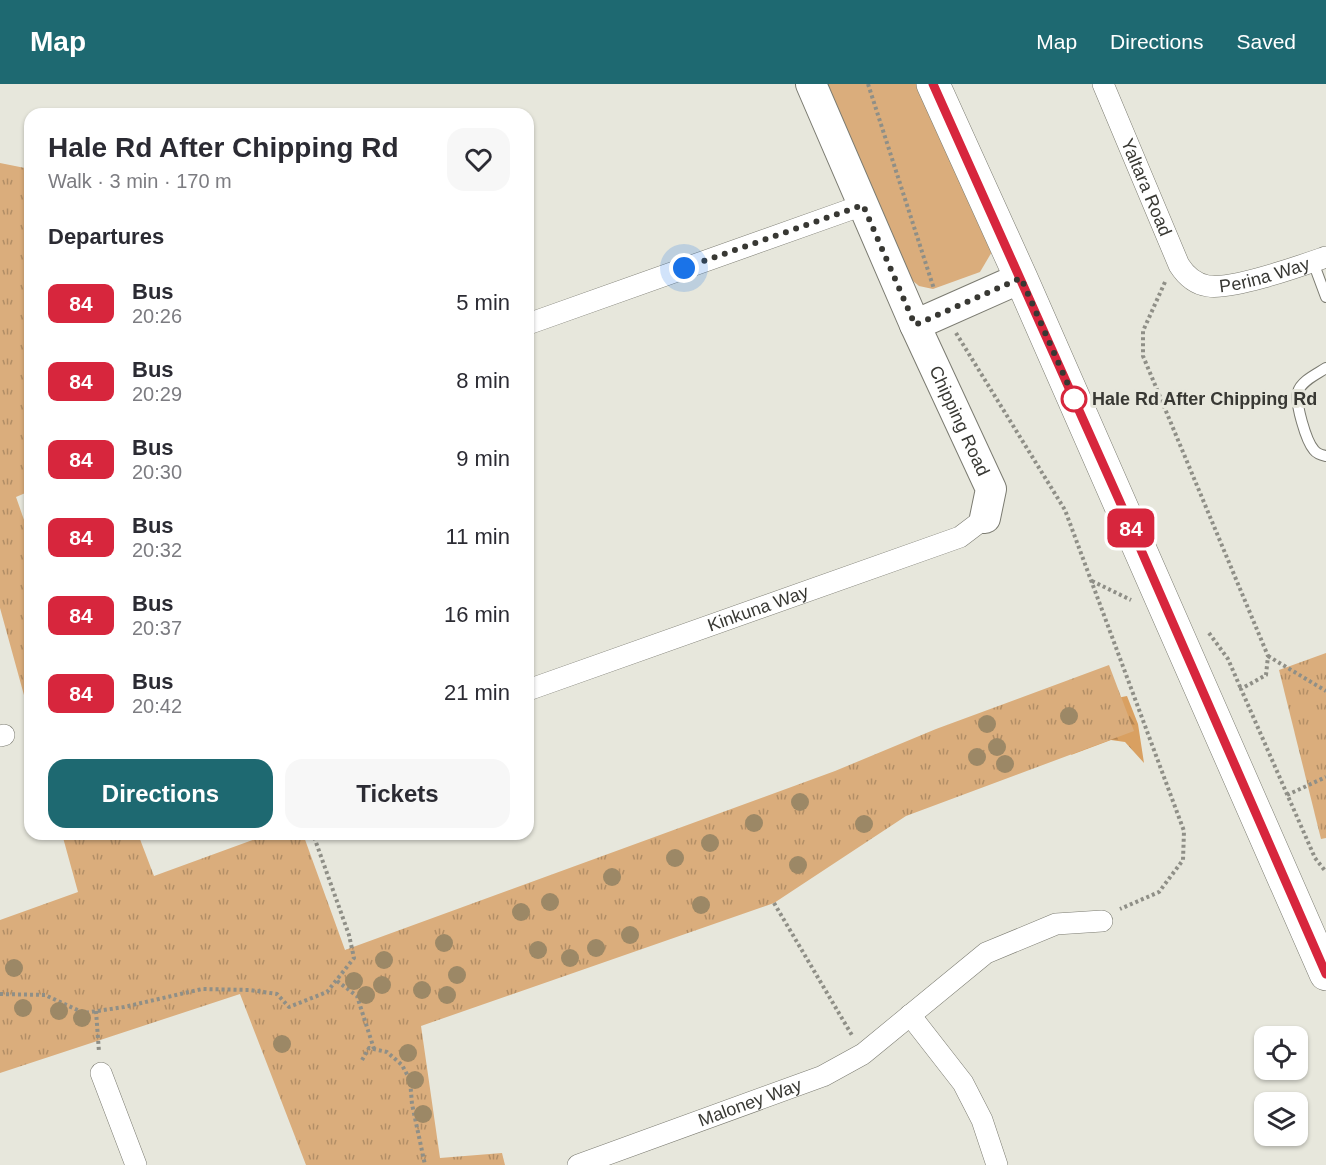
<!DOCTYPE html>
<meta charset="utf-8">
<style>
body{margin:0;font-family:Arial,sans-serif;background:#f7f7f7;color:#2b2b33;height:100vh;display:flex;flex-direction:column;font-size:22px;white-space:nowrap}
*{box-sizing:border-box;margin:0}
p{font-size:20px;color:#7c7c81}
.icon{flex:none;width:33px;height:33px;fill:none;stroke:currentColor;stroke-width:2;stroke-linecap:round;stroke-linejoin:round}
.map{position:relative;flex:1;overflow:hidden}
.side{position:absolute;left:24px;top:24px;width:510px;height:732px;display:flex;flex-direction:column;background:#fff;border-radius:18px;box-shadow:0 2px 4px #0004}
.side>*{flex:none}
.badge{padding:0 12px;border-radius:9px;font-size:21px;line-height:39px}
.fabs{position:absolute;left:1254px;top:942px;display:grid;gap:12px}
.fabs a{display:grid;place-items:center;width:54px;height:54px;border-radius:12px;background:#fff;box-shadow:0 2px 4px #0004;font-size:30px}
.you{position:absolute;width:30px;height:30px;margin:-15px;border:4px solid #fff;border-radius:50%;background:#1a73e8;box-shadow:0 0 0 9px #1a73e833}
.map>.badge{position:absolute;translate:-50% -50%;box-shadow:0 0 0 3px #fff}
h2{padding:0 24px;font-size:22px;line-height:54px}
.round{display:grid;place-items:center;flex:none;width:63px;height:63px;border-radius:18px;background:#f7f7f7}
.summary{display:flex;align-items:center;justify-content:space-between;height:102px;padding:0 24px}
h1{font-size:28px;font-weight:700;line-height:45px}
.action{display:flex;gap:12px;margin-top:auto;padding:12px 24px}
.action a{flex:1;height:69px;border-radius:18px;background:#1e6971;color:#fff;font-size:24px;font-weight:700;line-height:69px;text-align:center}
.action a+a{background:#f7f7f7;color:#2b2b33}
ul{padding:0;list-style:none}
li{display:flex;align-items:center;gap:18px;height:78px;padding:0 24px}
li div{flex:1}
li b{display:block;font-size:22px}
li em{font-style:normal}
li .badge{min-width:66px;font-weight:700;text-align:center}
header{display:flex;align-items:center;gap:36px;box-sizing:border-box;height:84px;padding:0 30px;background:#1e6971;color:#fff}
header strong{font-size:28px}
nav{display:flex;gap:33px;margin-inline-start:auto;font-size:21px}
.map>svg:first-child{display:block}
.grass{fill:#daad7c}
.forest{fill:url(#forest-firs)}
.park{fill:url(#park-tufts)}
.lines{fill:none;stroke-linecap:round;stroke-linejoin:round}
.lane-casing{stroke:#7b7b71;stroke-width:12}
.street-casing{stroke:#7b7b71;stroke-width:22}
.secondary-casing{stroke:#7b7b71;stroke-width:32}
.primary-casing{stroke:#7b7b71;stroke-width:34}
.path{stroke:#8f8f87;stroke-width:4;stroke-dasharray:3 3;stroke-linecap:butt}
.lane{stroke:#fff;stroke-width:10}
.street{stroke:#fff;stroke-width:21}
.secondary{stroke:#fff;stroke-width:30}
.primary{stroke:#fff;stroke-width:33}
.tree{fill:#9c8866}
.line-casing{stroke:#fff;stroke-width:14}
.line{stroke:#d7263d;stroke-width:9}
.walk{stroke:#383833;stroke-width:6;stroke-dasharray:0 10.8}
.stop-dot{fill:#fff;stroke:#d7263d;stroke-width:3}
.labels{text-anchor:middle;stroke-width:6;stroke-linejoin:round;paint-order:stroke}
.street-label{font-size:18px;fill:#383833;stroke:#e7e7dc}
.stop-label{font-size:18px;font-weight:bold;fill:#383833;stroke:#e7e7dc;text-anchor:start}
</style>
<header>
<strong>Map</strong>
<nav><a>Map</a><a>Directions</a><a>Saved</a></nav>
</header>
<div class="map">
<svg width="1326" height="1081" viewBox="0 0 1326 1081">
<defs>
<pattern id="forest-firs" width="22" height="20" patternUnits="userSpaceOnUse" patternTransform="scale(1.5)"><rect width="22" height="20" fill="#d9a061"/><path d="M5 1l3.5 6h-7zM16 11l3.5 6h-7z" fill="#b18351"/></pattern>
<pattern id="park-tufts" width="24" height="20" patternUnits="userSpaceOnUse" patternTransform="scale(1.5)"><rect width="24" height="20" fill="#daad7c"/><path d="M3 7l-1-3M5 7V3M7 7l1-3M15 17l-1-3M17 17v-4M19 17l1-3" fill="none" stroke="#b28e66"/></pattern>
</defs>
<rect width="100%" height="100%" fill="#e7e7dc"/>
<path class="grass" d="M825,0H922L993,166L980,188L933,205L919,202L907,192Z"/>
<path class="forest" d="M1127,612L1138,640L1144,679L1125,658L1111,656L1071,671L1085,639L1107,616Z"/>
<g class="park">
<path d="M0,79L30,85V407L16,413L30,453V633L0,524Z"/>
<path d="M1326,569V754L1321,755L1279,586Z"/>
<path d="M1109,581L1134,647L906,732L774,819L421,942L440,1074L502,1069L505,1081H306L240,910L0,989V836L78,808L62,750H138L154,792L269,750H303L345,866L835,687L936,645Z"/>
</g>
<g class="lines">
<defs>
<g id="lane">
<path d="M1313,178L1326,213"/>
<path d="M1326,284C1317,290 1301,297 1298,308C1295,319 1306,357 1314,366C1317,370 1321,371 1326,372"/>
</g>
<g id="street">
<path id="s1" d="M1103,0L1179,181C1186,192 1195,200 1208,202C1233,206 1300,182 1326,173"/>
<path d="M528,240L863,121"/>
<path id="s2" d="M528,606L960,453L985,434"/>
<path d="M0,652L4,651"/>
<path d="M910,931L963,999L982,1036L997,1081"/>
<path d="M101,989L136,1081"/>
<path id="s3" d="M578,1081L823,992L863,970L986,869L1056,840L1102,837"/>
</g>
<g id="secondary">
<path id="s4" d="M811,0L915,241L991,405L985,434"/>
<path d="M915,241L1021,194"/>
</g>
<path id="primary" d="M933,0L1021,194L1326,890"/>
</defs>
<use href="#lane" class="lane-casing"/>
<use href="#street" class="street-casing"/>
<use href="#secondary" class="secondary-casing"/>
<use href="#primary" class="primary-casing"/>
<g class="path">
<path d="M868,0L934,205"/>
<path d="M1165,198L1143,247V272L1268,572L1266,591L1241,605L1315,774L1326,788"/>
<path d="M956,249L1065,426L1184,747L1183,776L1159,808L1120,825"/>
<path d="M1092,497L1131,516"/>
<path d="M1209,549L1228,575L1241,605"/>
<path d="M1268,572L1326,607"/>
<path d="M1287,711L1326,693"/>
<path d="M774,819L853,953"/>
<path d="M337,897L357,912L374,965"/>
<path d="M0,910L45,911L84,929L124,923L202,905L250,906L277,910L289,923L327,908L354,874L349,851L313,750"/>
<path d="M96,927L99,968"/>
<path d="M362,976L369,964L387,968L402,981L410,996L412,1020L425,1081"/>
</g>
<use href="#lane" class="lane"/>
<use href="#street" class="street"/>
<use href="#secondary" class="secondary"/>
<use href="#primary" class="primary"/>
</g>
<g class="tree">
<circle cx="1069" cy="632" r="9"/>
<circle cx="987" cy="640" r="9"/>
<circle cx="997" cy="663" r="9"/>
<circle cx="977" cy="673" r="9"/>
<circle cx="1005" cy="680" r="9"/>
<circle cx="800" cy="718" r="9"/>
<circle cx="754" cy="739" r="9"/>
<circle cx="864" cy="740" r="9"/>
<circle cx="710" cy="759" r="9"/>
<circle cx="675" cy="774" r="9"/>
<circle cx="798" cy="781" r="9"/>
<circle cx="612" cy="793" r="9"/>
<circle cx="550" cy="818" r="9"/>
<circle cx="701" cy="821" r="9"/>
<circle cx="521" cy="828" r="9"/>
<circle cx="630" cy="851" r="9"/>
<circle cx="444" cy="859" r="9"/>
<circle cx="596" cy="864" r="9"/>
<circle cx="538" cy="866" r="9"/>
<circle cx="570" cy="874" r="9"/>
<circle cx="384" cy="876" r="9"/>
<circle cx="14" cy="884" r="9"/>
<circle cx="457" cy="891" r="9"/>
<circle cx="354" cy="897" r="9"/>
<circle cx="382" cy="901" r="9"/>
<circle cx="422" cy="906" r="9"/>
<circle cx="366" cy="911" r="9"/>
<circle cx="447" cy="911" r="9"/>
<circle cx="23" cy="924" r="9"/>
<circle cx="59" cy="927" r="9"/>
<circle cx="82" cy="934" r="9"/>
<circle cx="282" cy="960" r="9"/>
<circle cx="408" cy="969" r="9"/>
<circle cx="415" cy="996" r="9"/>
<circle cx="423" cy="1030" r="9"/>
</g>
<g class="lines">
<defs>
<path id="line" d="M933,0L1124,427L1326,890"/>
</defs>
<use href="#line" class="line-casing"/>
<use href="#line" class="line"/>
<path class="walk" d="M684,184L863,121L915,241L1021,194L1077,321L1074,315"/>
</g>
<circle class="stop-dot" cx="1074" cy="315" r="12"/>
<g class="labels">
<g class="street-label">
<text dy="6" stroke="none"><textPath href="#s1" startOffset="112">Yaltara Road</textPath></text>
<text dy="6" stroke="none"><textPath href="#s1" startOffset="291">Perina Way</textPath></text>
<text dy="6" stroke="none"><textPath href="#s4" startOffset="368">Chipping Road</textPath></text>
<text dy="6" stroke="none"><textPath href="#s2" startOffset="244">Kinkuna Way</textPath></text>
<text dy="6" stroke="none"><textPath href="#s3" startOffset="183">Maloney Way</textPath></text>
</g>
<g class="stop-label">
<text x="1092" y="321">Hale Rd After Chipping Rd</text>
</g>
</g>
</svg>
<div class="fabs">
<a><svg class="icon" aria-label="locate" viewBox="0 0 24 24"><circle cx="12" cy="12" r="6"/><path d="M12 2v4M12 18v4M2 12h4M18 12h4"/></svg></a>
<a><svg class="icon" aria-label="layers" viewBox="0 0 24 24"><path d="M12 4l9 5-9 5-9-5zM3 14l9 5 9-5"/></svg></a>
</div>
<div class="you" style="left:684px;top:184px"></div>
<b class="badge" style="left:1131px;top:444px;background:#d7263d;color:#fff">84</b>
<section class="side">
<div class="summary"><div><h1>Hale Rd After Chipping Rd</h1><p>Walk · 3 min · 170 m</p></div><a class="round"><svg class="icon" aria-label="heart" viewBox="0 0 24 24"><path d="M12 20l-8-8c-3-5 5-10 8-4 3-6 11-1 8 4z"/></svg></a></div>
<h2>Departures</h2>
<ul>
<li><span class="badge" style="background:#d7263d;color:#fff">84</span><div><b>Bus</b><p>20:26</p></div><em>5 min</em></li>
<li><span class="badge" style="background:#d7263d;color:#fff">84</span><div><b>Bus</b><p>20:29</p></div><em>8 min</em></li>
<li><span class="badge" style="background:#d7263d;color:#fff">84</span><div><b>Bus</b><p>20:30</p></div><em>9 min</em></li>
<li><span class="badge" style="background:#d7263d;color:#fff">84</span><div><b>Bus</b><p>20:32</p></div><em>11 min</em></li>
<li><span class="badge" style="background:#d7263d;color:#fff">84</span><div><b>Bus</b><p>20:37</p></div><em>16 min</em></li>
<li><span class="badge" style="background:#d7263d;color:#fff">84</span><div><b>Bus</b><p>20:42</p></div><em>21 min</em></li>
</ul>
<div class="action"><a>Directions</a><a>Tickets</a></div>
</section>
</div>
